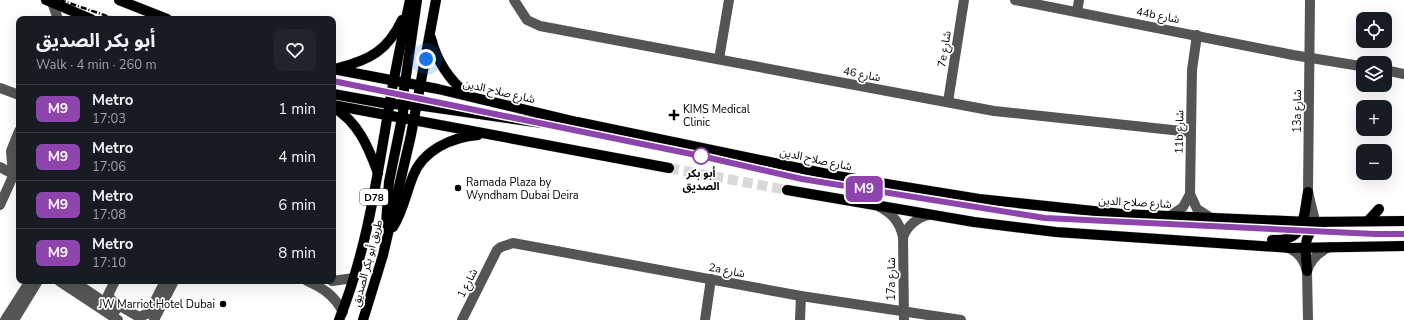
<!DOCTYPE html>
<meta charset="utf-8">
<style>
body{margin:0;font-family:"Nunito Sans","Noto Sans Arabic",sans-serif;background:#20242c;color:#f1f3f6;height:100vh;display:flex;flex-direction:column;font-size:15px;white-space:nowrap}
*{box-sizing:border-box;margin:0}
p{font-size:13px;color:#9ea1a6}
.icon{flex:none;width:22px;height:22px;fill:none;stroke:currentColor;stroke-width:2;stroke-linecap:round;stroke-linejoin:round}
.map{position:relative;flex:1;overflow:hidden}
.details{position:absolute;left:16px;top:16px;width:320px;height:268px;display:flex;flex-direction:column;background:#171b24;border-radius:8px;box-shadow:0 4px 16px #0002}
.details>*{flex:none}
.badge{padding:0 8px;border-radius:6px;font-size:14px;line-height:26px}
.controls{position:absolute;left:1356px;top:12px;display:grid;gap:8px}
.controls a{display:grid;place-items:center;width:36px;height:36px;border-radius:8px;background:#171b24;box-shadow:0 4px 16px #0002;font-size:20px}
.you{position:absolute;width:20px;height:20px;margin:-10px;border:3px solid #fff;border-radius:50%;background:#1a73e8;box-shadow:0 0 0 6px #1a73e833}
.map>.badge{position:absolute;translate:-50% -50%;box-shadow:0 0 0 2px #fff}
.round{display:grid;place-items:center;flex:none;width:42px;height:42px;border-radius:8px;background:#20242c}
.summary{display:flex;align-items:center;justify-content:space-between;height:68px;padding:0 20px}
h1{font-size:19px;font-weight:700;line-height:30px}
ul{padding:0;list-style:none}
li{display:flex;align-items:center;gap:12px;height:48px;padding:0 20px;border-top:1px solid #363941}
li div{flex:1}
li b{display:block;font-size:15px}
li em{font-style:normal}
li .badge{min-width:44px;font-weight:700;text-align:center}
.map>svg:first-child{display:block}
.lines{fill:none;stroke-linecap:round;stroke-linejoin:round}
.major-tunnel{stroke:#d9d9d9;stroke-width:10;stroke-dasharray:10 5;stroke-linecap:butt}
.major-casing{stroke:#dbdbdb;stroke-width:11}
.minor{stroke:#555;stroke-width:10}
.major{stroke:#000;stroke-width:10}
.rail{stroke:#000;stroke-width:2.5;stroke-dasharray:6 2 1 2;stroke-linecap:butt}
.line-casing{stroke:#fff;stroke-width:9}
.line{stroke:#8e44ad;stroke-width:6}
.walk{stroke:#000;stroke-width:4;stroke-dasharray:0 7.2}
.poi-dot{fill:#000;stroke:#fff;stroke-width:1.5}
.stop-dot{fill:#fff;stroke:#8e44ad;stroke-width:2}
.labels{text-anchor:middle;stroke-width:3.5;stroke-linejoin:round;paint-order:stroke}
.shield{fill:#fff;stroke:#4c4c4c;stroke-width:1}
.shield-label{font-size:10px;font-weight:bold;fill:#000}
.street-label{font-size:11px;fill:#000;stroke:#fff}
.poi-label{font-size:11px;fill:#000;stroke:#fff;text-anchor:start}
.stop-label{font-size:11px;font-weight:bold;fill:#000;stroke:#fff}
</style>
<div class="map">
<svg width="1404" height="320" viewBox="0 0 1404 320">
<rect width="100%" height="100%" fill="#fff"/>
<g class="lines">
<path class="major-tunnel" d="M669,168L787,190"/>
<defs>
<g id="major">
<path d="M46,0L91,19"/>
<path d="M119,0L167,19"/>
<path d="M431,38C437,62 449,80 468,95"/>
<path d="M338,68C370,60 388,50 402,20"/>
<path d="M333,69L438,89L577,122L837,176L979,199L1122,214L1310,222L1404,221"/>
<path d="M333,94L389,104L417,105L542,123H567"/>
<path d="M333,105L669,168"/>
<path d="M333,107C358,122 368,146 378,173"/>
<path d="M787,190L974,222L1056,232L1291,248L1404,246"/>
<path d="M1368,221L1379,209"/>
<path d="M386,224L389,182L403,113L404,90L417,0"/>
<path d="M393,227C403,212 406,193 413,176C423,150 452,137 478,135"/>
<path d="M1272,240C1306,242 1303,218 1308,192"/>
<path d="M1307,271C1306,248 1300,233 1325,222"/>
<path d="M339,320C366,253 376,184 388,113C394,75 402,38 410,0"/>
<path d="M363,320L383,255L411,135L436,0"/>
</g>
</defs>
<use href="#major" class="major-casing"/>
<g class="minor">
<path d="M514,0L527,20L540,26L994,111L1191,132"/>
<path d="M1015,0L1293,55L1360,66"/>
<path d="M1310,0L1308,192L1315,221"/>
<path d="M52,2L58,19"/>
<path d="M1077,12L1079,0"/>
<path d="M1197,35L1192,70L1190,194L1197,209L1211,218"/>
<path d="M719,59L729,0"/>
<path d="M1385,70L1404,74"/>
<path d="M0,88L19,95"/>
<path d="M948,102L964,0"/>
<path d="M0,167L13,174L18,172"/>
<path d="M13,174L11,151L19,131"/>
<path d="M0,205L19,163"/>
<path d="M878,206C892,213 900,222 903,237L904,320"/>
<path d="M1170,216L1183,207L1190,194"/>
<path d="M903,237C908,225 916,218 929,215"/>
<path d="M1285,247C1297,250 1304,259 1307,271L1308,320"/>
<path d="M1307,271C1311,259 1318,252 1330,247"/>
<path d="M59,281L118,320"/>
<path d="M73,281L116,310"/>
<path d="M115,281L108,295L113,302L139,317L149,313L165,281"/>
<path d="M307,281C323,288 334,295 343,312"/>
<path d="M332,281L354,278"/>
<path d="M5,320L30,281"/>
<path d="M14,320L38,281"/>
<path d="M154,320L174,281"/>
<path d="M462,320L497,250L501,247L513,243L801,296L961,320"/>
<path d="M705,320L711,279"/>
<path d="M800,320L801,296"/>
</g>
<use href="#major" class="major"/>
<g class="rail">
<path d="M60,0L116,19"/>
<path d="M333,81L701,156L802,179L1045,218L1375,234H1404"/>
</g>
</g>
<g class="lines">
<defs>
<path id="line" d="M333,81L701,156L802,179L1045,218L1375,234H1404"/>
</defs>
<use href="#line" class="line-casing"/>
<use href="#line" class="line"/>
<path class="walk" d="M426,59L421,86L577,122L698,147L701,156"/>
</g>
<g class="poi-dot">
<path d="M672 109h4v4h4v4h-4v4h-4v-4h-4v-4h4z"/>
<circle cx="458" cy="188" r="4"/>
<circle cx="223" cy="304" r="4"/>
</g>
<circle class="stop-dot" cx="701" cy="156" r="8"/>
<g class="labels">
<rect class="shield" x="360" y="189" width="28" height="16" rx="3"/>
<g class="shield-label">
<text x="374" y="201">D78</text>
</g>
<g class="street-label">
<text transform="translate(1158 15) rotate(11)" y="4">44b شارع</text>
<text transform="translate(944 49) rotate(-81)" y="4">7e شارع</text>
<text transform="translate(862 74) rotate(11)" y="4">شارع 46</text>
<text transform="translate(499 91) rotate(13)" y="4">شارع صلاح الدين</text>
<text transform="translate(1297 111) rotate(-90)" y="4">13a شارع</text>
<text transform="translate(1179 132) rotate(-89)" y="4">11b شارع</text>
<text transform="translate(816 159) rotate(12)" y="4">شارع صلاح الدين</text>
<text transform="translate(1135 202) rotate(3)" y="4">شارع صلاح الدين</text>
<text transform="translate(367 263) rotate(-75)" y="4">طريق أبو بكر الصديق</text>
<text transform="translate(727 270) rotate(11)" y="4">2a شارع</text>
<text transform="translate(891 279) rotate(-90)" y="4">17a شارع</text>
<text transform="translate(467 283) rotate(-63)" y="4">شارع 1</text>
</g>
<g class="poi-label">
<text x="683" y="113">KIMS Medical<tspan x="683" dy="13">Clinic</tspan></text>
<text x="466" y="186">Ramada Plaza by<tspan x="466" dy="13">Wyndham Dubai Deira</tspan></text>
<text x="215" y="308" text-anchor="end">JW Marriot Hotel Dubai</text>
</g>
<g class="stop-label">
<text x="701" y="177">أبو بكر<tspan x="701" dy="13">الصديق</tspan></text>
</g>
</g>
</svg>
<div class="controls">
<a><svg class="icon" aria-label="locate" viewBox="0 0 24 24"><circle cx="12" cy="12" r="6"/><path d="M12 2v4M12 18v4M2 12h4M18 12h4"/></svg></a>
<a><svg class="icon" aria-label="layers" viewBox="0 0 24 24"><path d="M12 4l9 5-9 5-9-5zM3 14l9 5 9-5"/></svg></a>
<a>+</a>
<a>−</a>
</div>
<div class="you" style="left:426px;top:59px"></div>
<b class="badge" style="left:864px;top:189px;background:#8e44ad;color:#fff">M9</b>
<section class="details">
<div class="summary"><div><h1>أبو بكر الصديق</h1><p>Walk · 4 min · 260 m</p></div><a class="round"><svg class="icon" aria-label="heart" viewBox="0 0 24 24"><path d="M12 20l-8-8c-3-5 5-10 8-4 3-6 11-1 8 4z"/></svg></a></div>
<ul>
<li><span class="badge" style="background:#8e44ad;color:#fff">M9</span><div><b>Metro</b><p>17:03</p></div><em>1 min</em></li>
<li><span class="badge" style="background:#8e44ad;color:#fff">M9</span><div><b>Metro</b><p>17:06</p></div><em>4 min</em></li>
<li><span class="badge" style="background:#8e44ad;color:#fff">M9</span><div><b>Metro</b><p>17:08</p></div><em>6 min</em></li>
<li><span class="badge" style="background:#8e44ad;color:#fff">M9</span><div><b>Metro</b><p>17:10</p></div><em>8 min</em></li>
</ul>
</section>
</div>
